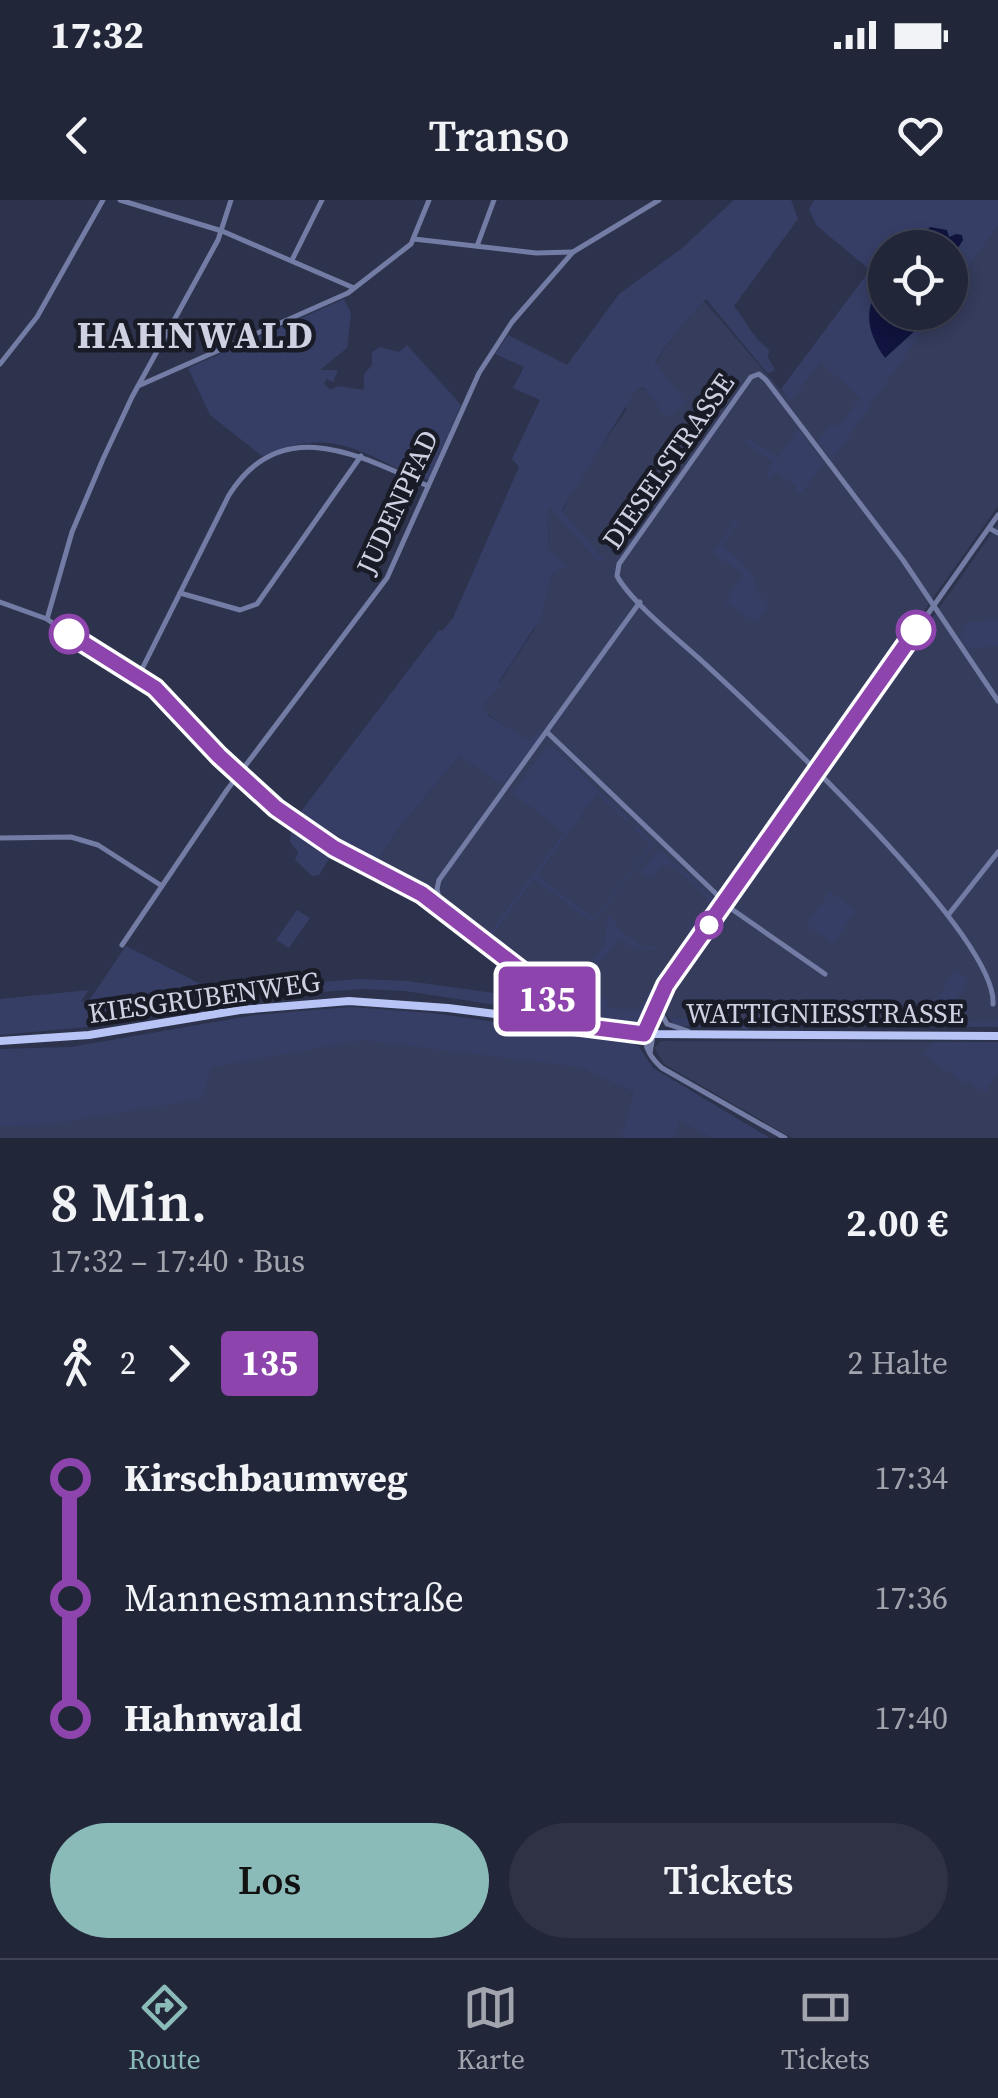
<!DOCTYPE html>
<html lang="de">
<meta charset="utf-8">
<style>
body{margin:0;font-family:"Source Serif 4",serif;background:#2e3244;color:#f1f3f6;height:100vh;display:flex;flex-direction:column;font-size:38px;white-space:nowrap}
*{box-sizing:border-box;margin:0}
p{font-size:32px;color:#a2a5ae}
.icon{flex:none;width:55px;height:55px;fill:none;stroke:currentColor;stroke-width:2;stroke-linecap:round;stroke-linejoin:round}
.map{position:relative;height:938px;overflow:hidden}
.details{display:flex;flex-direction:column;background:#222639;flex:1}
.details>*{flex:none}
.badge{padding:0 20px;border-radius:8px;font-size:35px;line-height:65px}
.buttons{position:absolute;left:868px;top:30px;display:grid;gap:20px}
.buttons a{display:grid;place-items:center;width:100px;height:100px;border-radius:50%;background:#222639;box-shadow:0 5px 15px #0003,0 0 0 2px #3f4353;font-size:50px}
.map>.badge{position:absolute;translate:-50% -50%;box-shadow:0 0 0 5px #fff}
.legs{display:flex;align-items:center;gap:15px;height:110px;padding:0 50px;font-size:32px}
.legs p{margin-inline-start:auto}
.summary{display:flex;align-items:center;justify-content:space-between;height:170px;padding:0 50px}
h1{font-size:55px;font-weight:600;line-height:75px}
.action{display:flex;gap:20px;margin-top:auto;padding:20px 50px}
.action a{flex:1;height:115px;border-radius:60px;background:#8bbbb9;color:#111;font-size:40px;font-weight:600;line-height:115px;text-align:center}
.action a+a{background:#2e3244;color:#f1f3f6}
ul{padding:0 50px;list-style:none}
li{display:flex;align-items:center;gap:35px;height:120px;font-size:38px}
li i{display:grid;place-items:center;width:15px;height:100%;margin:0 12px;background:currentColor}
li i::after{content:'';width:25px;height:25px;margin:-12px;border:8px solid;border-radius:50%;background:#222639}
li p{margin-inline-start:auto}
li:first-child i{background:linear-gradient(#0000 50%,currentColor 0)}
li:last-child i{background:linear-gradient(currentColor 50%,#0000 0)}
.status{display:flex;justify-content:space-between;align-items:center;height:70px;padding:0 50px;background:#222639;direction:ltr}
.status svg{height:28px;fill:currentColor}
header{display:flex;justify-content:space-between;align-items:center;height:130px;padding:0 50px;background:#222639;font-size:45px;font-weight:600}
.tabs{display:flex;justify-content:space-around;align-items:center;height:140px;border-top:2px solid #3f4353;background:#222639;font-size:28px;color:#a2a5ae}
.tabs a{display:grid;justify-items:center;gap:5px}
.tabs .selected{color:#8bbbb9}
.map>svg:first-child{display:block}
.built{fill:#353c5c}
.green{fill:#363e66}
.water{fill:#10143e}
.lines{fill:none;stroke-linecap:round;stroke-linejoin:round}
.minor{stroke:#727ca4;stroke-width:5}
.major{stroke:#b8c4f5;stroke-width:8}
.line-1-casing{stroke:#fff;stroke-width:22}
.line-1{stroke:#8e44ad;stroke-width:15}
.stop-1-dot{fill:#fff;stroke:#8e44ad;stroke-width:5}
.labels{text-anchor:middle;stroke-width:9;stroke-linejoin:round;paint-order:stroke}
.street-label{font-size:28px;fill:#cdd1e2;stroke:#191c27}
.district-label{font-size:38px;font-weight:bold;letter-spacing:2.5px;fill:#cdd1e2;stroke:#191c27}
</style>
<div class="status"><b>17:32</b><svg viewBox="0 0 49 12"><path d="M0 12V9h3v3zM5 12V6h3v6zM10 12V3h3v9zM15 12V0h3v12zM26 1h20v11H26zM47 4h2v5h-2z"/></svg></div>
<header><svg class="icon" aria-label="back" viewBox="0 0 24 24"><path d="M15 5l-7 7 7 7"/></svg>Transo<svg class="icon" aria-label="heart" viewBox="0 0 24 24"><path d="M12 20l-8-8c-3-5 5-10 8-4 3-6 11-1 8 4z"/></svg></header>
<div class="map">
<svg width="998" height="938" viewBox="0 0 998 938">
<rect width="100%" height="100%" fill="#2d334c"/>
<g class="built">
<path d="M998,26V306L674,765L656,791L644,820L635,822L601,814L560,798L429,696L375,665L399,628L461,555L530,546L484,511L482,505L501,485L499,483L534,430L551,376L558,369L548,349L549,306L560,316L582,274L627,209L624,206L637,187L685,204L655,163L679,128L704,101L790,201L837,142L887,177L935,113L950,112V92Z"/>
<path d="M998,324V821L886,822L870,826L755,827L675,823L668,818L665,808L669,794Z"/>
<path d="M367,826L579,867L634,893L711,938H0V902Z"/>
<path d="M661,841L998,842V938H792L664,864L655,848Z"/>
</g>
<g class="green">
<path d="M734,0H791L798,19L734,106C749,125 750,134 769,150L768,157L775,170L768,174L706,99L679,128L655,162L686,203L667,218L644,188H637L562,310L604,360L600,363L549,307L548,349L568,368L558,369L551,376L540,419L499,482L502,485L482,506L489,516L530,541L539,531L543,533L503,585L460,556L399,628L375,665L296,618L439,430L442,431L453,418L519,267L512,259L540,200L513,188L524,167L495,154L508,135L567,165L619,94L681,49Z"/>
<path d="M814,0H998V26L950,92V60L963,40L924,33L914,47L885,48V81L875,92L885,157L919,127L923,113H935L832,260L818,242L832,223L838,227L860,198L821,162L790,202L781,189L870,70L817,26L809,10Z"/>
<path d="M344,99L351,113L347,148L320,170H338L333,182L327,179L324,183L330,190L338,186L364,190V174L372,165V152L381,147L399,152L407,145L461,205L429,279H419C357,249 330,227 262,256L210,215L188,168Z"/>
<path d="M798,229L824,264L803,291L797,293L794,290L796,286L776,272L769,279L766,277L773,262L746,243L748,238L778,258Z"/>
<path d="M736,319L739,321L722,345C737,357 758,373 757,393L769,405L757,423L725,402L743,374L713,353Z"/>
<path d="M998,420V446L968,449L959,434L966,428L965,423Z"/>
<path d="M553,547L630,620L627,622L597,594L537,675L594,719L651,645L633,628L636,625L654,644L593,723L534,679L493,734L520,755L517,760L508,756L487,736L564,633L513,593L544,549Z"/>
<path d="M292,625L334,651L319,675L312,676L295,660L298,652L290,642Z"/>
<path d="M662,651L715,700L713,710L692,740L688,729L693,723L696,724L712,701L707,702V697L672,665H663L652,678L641,673L656,653Z"/>
<path d="M830,692L856,710L834,743L806,725Z"/>
<path d="M297,710L310,718L289,748L276,740Z"/>
<path d="M608,716L617,723L616,727L643,747H655L653,750L629,746L618,739L585,783L605,799L610,808L637,810L668,765L674,766L648,809L643,807L647,811L640,822L597,819L605,823L561,817V811L573,809L561,804L560,795L574,783L586,761L592,763L604,745Z"/>
<path d="M126,746L234,801L88,827L0,835V799L89,790L81,801L88,802Z"/>
<path d="M954,770L968,780L965,789L947,810L932,809Z"/>
<path d="M358,779L408,781L529,798L536,786L542,798L538,807L528,810L405,791L363,789L281,795L284,785Z"/>
<path d="M350,807L432,813L630,841L639,847L653,868L770,938H711L679,920L674,938H621L634,893L579,867L363,840L212,867L202,899L46,925L0,926V849L71,847L255,815Z"/>
<path d="M998,813V827L870,826L886,822L997,821Z"/>
<path d="M669,817C686,822 709,815 728,817C742,819 745,828 759,822L748,829L680,826L673,824Z"/>
<path d="M933,842H998V873L985,892L967,880L964,883L924,855Z"/>
</g>
<g class="water">
<path d="M930,27L947,30L949,37L956,34L962,35L963,40L950,60V48L914,47Z"/>
<path d="M885,81V112L923,113L919,127L885,158C866,131 862,106 885,81Z"/>
</g>
<g class="lines">
<g class="minor">
<path d="M120,0L222,31L354,88"/>
<path d="M414,39L536,53L573,52"/>
<path d="M477,46L494,0"/>
<path d="M292,60L322,0"/>
<path d="M0,164L37,117L103,0"/>
<path d="M138,186L348,93L411,44L429,0"/>
<path d="M989,328L998,333"/>
<path d="M180,393L240,410L257,404L361,256"/>
<path d="M0,402L47,419L96,454L155,489L219,556L275,608L334,648L421,694L540,785L549,802L550,821"/>
<path d="M47,419L72,332L103,259L132,197L218,40L231,0"/>
<path d="M138,477L229,295C281,212 360,256 428,286"/>
<path d="M548,533L733,710L825,774"/>
<path d="M0,638L71,637L98,645L162,686"/>
<path d="M441,708L437,689L439,680L640,402"/>
<path d="M949,714L998,652"/>
<path d="M122,745L227,590L387,378L479,173L512,122L573,52L659,0"/>
<path d="M993,804C998,735 758,513 704,463C680,441 631,402 617,376L619,364L751,177L759,174L766,180L903,360L998,501"/>
<path d="M659,809L667,824L688,831"/>
<path d="M540,818L547,797"/>
<path d="M650,853L659,800"/>
<path d="M785,938L662,868C630,840 650,816 665,785L998,315"/>
</g>
<path class="major" d="M0,841L89,835L240,810L349,801L448,808L652,834L998,836"/>
</g>
<g class="lines">
<defs>
<path id="line-1" d="M69,434L155,488L219,556L276,608L334,648L422,694L540,785L549,802L550,822L644,834L666,785L916,430"/>
</defs>
<use href="#line-1" class="line-1-casing"/>
<use href="#line-1" class="line-1"/>
</g>
<g class="stop-1-dot">
<circle cx="916" cy="430" r="18"/>
<circle cx="69" cy="434" r="18"/>
<circle cx="709" cy="725" r="12"/>
</g>
<g class="labels">
<g class="street-label">
<text transform="translate(668 261) rotate(-55)" y="10">DIESELSTRASSE</text>
<text transform="translate(397 302) rotate(-65)" y="10">JUDENPFAD</text>
<text transform="translate(204 797) rotate(-8)" y="10">KIESGRUBENWEG</text>
<text x="825" y="823">WATTIGNIESSTRASSE</text>
</g>
<g class="district-label">
<text x="196" y="148">HAHNWALD</text>
</g>
</g>
</svg>
<div class="buttons">
<a><svg class="icon" aria-label="locate" viewBox="0 0 24 24"><circle cx="12" cy="12" r="6"/><path d="M12 2v4M12 18v4M2 12h4M18 12h4"/></svg></a>
</div>
<b class="badge" style="left:547px;top:799px;background:#8e44ad;color:#fff">135</b>
</div>
<section class="details">
<div class="summary"><div><h1>8 Min.</h1><p>17:32 – 17:40 · Bus</p></div><b>2.00 €</b></div>
<div class="legs"><svg class="icon" aria-label="walk" viewBox="0 0 24 24"><circle cx="13" cy="4" r="2"/><path d="M13 8l-2 6 4 7M11 14l-3 7M7 12l3-4h3l4 4"/></svg>2<svg class="icon" aria-label="forward" viewBox="0 0 24 24"><path d="M9 5l7 7-7 7"/></svg><b class="badge" style="background:#8e44ad;color:#fff">135</b><p>2 Halte</p></div>
<ul>
<li><i style="color:#8e44ad"></i><b>Kirschbaumweg</b><p>17:34</p></li>
<li><i style="color:#8e44ad"></i><span>Mannesmannstraße</span><p>17:36</p></li>
<li><i style="color:#8e44ad"></i><b>Hahnwald</b><p>17:40</p></li>
</ul>
<div class="action"><a>Los</a><a>Tickets</a></div>
</section>
<nav class="tabs">
<a class="selected"><svg class="icon" aria-label="directions" viewBox="0 0 24 24"><path d="M12 3l9 9-9 9-9-9zM9 14v-3h6M13 9l2 2-2 2"/></svg>Route</a>
<a><svg class="icon" aria-label="map" viewBox="0 0 24 24"><path d="M3 6l6-2 6 2 6-2v14l-6 2-6-2-6 2zM9 4v14M15 6v14"/></svg>Karte</a>
<a><svg class="icon" aria-label="tickets" viewBox="0 0 24 24"><path d="M3 7h18v10H3zM15 7v10"/></svg>Tickets</a>
</nav>
